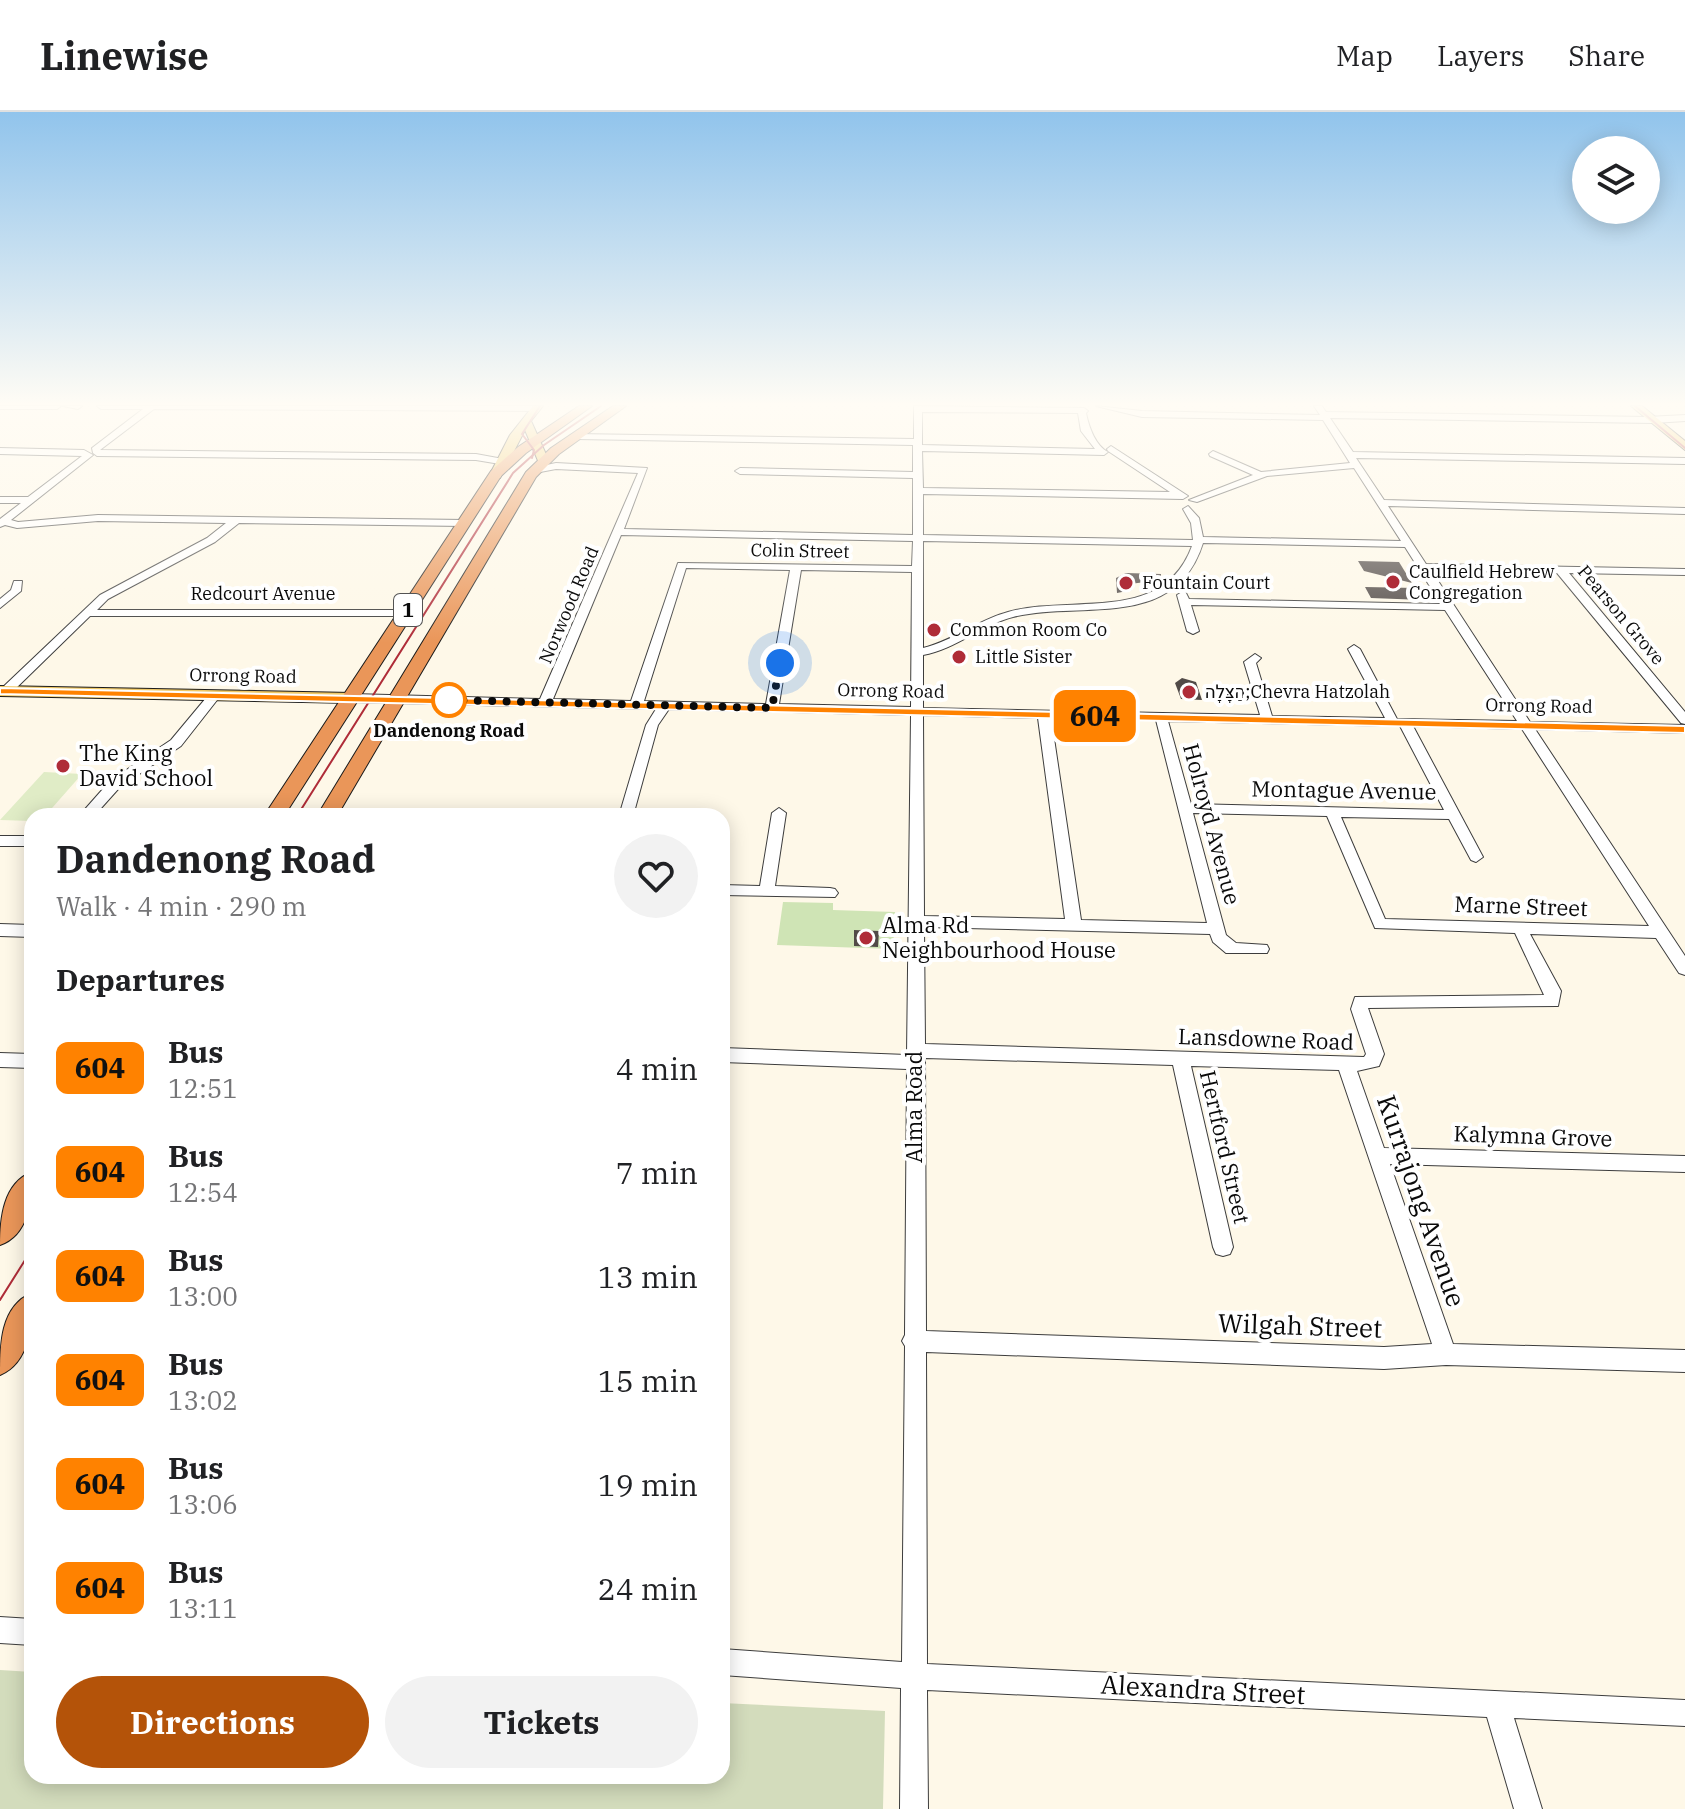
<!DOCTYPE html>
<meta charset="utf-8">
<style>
body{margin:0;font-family:"IBM Plex Serif",Heebo,serif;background:#f2f2f2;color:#202124;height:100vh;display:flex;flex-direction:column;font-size:30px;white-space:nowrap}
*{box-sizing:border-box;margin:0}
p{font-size:26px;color:#757577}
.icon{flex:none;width:44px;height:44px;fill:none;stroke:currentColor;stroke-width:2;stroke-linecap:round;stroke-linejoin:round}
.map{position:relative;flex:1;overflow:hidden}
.side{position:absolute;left:24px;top:696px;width:706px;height:976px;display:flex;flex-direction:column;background:#fff;border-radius:24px;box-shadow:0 4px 20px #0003}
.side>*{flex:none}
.badge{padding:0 16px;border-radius:12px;font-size:28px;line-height:52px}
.fabs{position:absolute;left:1572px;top:24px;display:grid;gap:16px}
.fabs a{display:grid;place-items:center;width:88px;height:88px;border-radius:50%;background:#fff;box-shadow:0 4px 20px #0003;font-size:40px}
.you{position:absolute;width:40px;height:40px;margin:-20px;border:6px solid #fff;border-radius:50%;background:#1a73e8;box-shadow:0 0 0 12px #1a73e833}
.map>.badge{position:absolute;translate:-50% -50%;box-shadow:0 0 0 4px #fff}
h2{padding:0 32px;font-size:30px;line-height:72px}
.round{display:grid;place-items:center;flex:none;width:84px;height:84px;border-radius:42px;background:#f2f2f2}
.overview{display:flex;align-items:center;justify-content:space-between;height:136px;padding:0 32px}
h1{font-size:38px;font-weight:700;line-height:60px}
.cta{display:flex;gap:16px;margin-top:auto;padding:16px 32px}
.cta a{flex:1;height:92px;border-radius:48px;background:#b45309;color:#fff;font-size:32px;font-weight:700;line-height:92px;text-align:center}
.cta a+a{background:#f2f2f2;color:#202124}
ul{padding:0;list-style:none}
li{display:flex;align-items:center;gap:24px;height:104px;padding:0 32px}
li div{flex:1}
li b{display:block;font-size:30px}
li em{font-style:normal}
li .badge{min-width:88px;font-weight:700;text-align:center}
header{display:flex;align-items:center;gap:48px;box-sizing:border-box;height:112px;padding:0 40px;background:#fff;border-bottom:2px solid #e0e0e0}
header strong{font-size:38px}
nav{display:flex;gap:44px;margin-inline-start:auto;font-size:28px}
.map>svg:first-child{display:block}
.green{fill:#cfe4b5}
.cemetery{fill:#d3dcbc}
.pitch{fill:#e0ecc6}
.building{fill:#514a47}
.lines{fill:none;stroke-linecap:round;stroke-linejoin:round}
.minor-casing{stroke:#3d3d3d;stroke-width:2}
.major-casing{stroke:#1b1b1b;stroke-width:2}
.highway-casing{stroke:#1b1b1b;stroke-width:2}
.minor{fill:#fff;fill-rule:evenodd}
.major{fill:#efc866;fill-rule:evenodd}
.highway{fill:#ea9659;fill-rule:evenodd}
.tram{stroke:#af2c38;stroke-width:2}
.line{fill:#ff8200;stroke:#fff;stroke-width:2}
.walk{stroke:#0a0a0a;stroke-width:8;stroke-dasharray:0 14.4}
.poi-dot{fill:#af2c38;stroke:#fff;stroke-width:3}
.stop-dot{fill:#fff;stroke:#ff8200;stroke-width:4}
.labels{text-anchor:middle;stroke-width:8;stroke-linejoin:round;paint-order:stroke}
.far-street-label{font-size:18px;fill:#0a0a0a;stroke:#fff}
.far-poi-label{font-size:18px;fill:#0a0a0a;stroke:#fff;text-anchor:start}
.far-stop-label{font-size:18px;font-weight:bold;fill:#0a0a0a;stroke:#fff}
.shield{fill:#fff;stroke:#545454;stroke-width:2}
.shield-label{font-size:20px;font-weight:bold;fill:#0a0a0a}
.poi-label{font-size:22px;fill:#0a0a0a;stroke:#fff;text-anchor:start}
.street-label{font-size:22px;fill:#0a0a0a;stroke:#fff}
.near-street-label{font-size:26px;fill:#0a0a0a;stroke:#fff}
</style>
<header>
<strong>Linewise</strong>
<nav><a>Map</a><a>Layers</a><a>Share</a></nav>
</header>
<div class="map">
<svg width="1685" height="1697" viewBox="0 0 1685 1697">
<rect width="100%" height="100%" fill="#fef8e8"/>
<path class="green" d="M783,790L833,791V798L895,800L893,837L777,833Z"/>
<path class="cemetery" d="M0,1558L32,1560V1664H722V1591L885,1599L883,1697H0Z"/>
<path class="pitch" d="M44,660L82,662L45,704H32V709L0,708Z"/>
<g class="building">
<path d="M1358,449L1399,450L1412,471L1364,459Z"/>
<path d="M1126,461L1161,462V468L1130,472L1132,478L1117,481L1116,466Z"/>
<path d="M1365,475L1416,476L1423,488L1371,486Z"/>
<path d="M1182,566L1196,570L1202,588L1181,587L1175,571Z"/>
<path d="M854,818L879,819L878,835L854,834Z"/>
</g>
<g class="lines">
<defs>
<g id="minor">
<path d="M0,294H61L57,297H0Z"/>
<path d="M63,294H82L78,297Z"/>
<path d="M97,294H537L541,296L537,299L154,297L100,338L476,342L503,347L505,349L500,352L476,348L97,344L93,341L92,336L143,297H101Z"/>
<path d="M914,294L1084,296L1088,299L1086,301C1089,316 1096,334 1108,340L1104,343L922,339L923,376L1170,380L1108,339L1107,337L1111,334L1188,384L1183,387L923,382V423L1193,428L1191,411L1183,397L1188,394L1199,406L1203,425L1401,429L1354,356L1267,364L1197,390L1189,388L1253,363L1210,344L1209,342L1213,339L1261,360L1350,351L1323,308L1142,305L1096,294L1142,299L1320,303L1314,294H1322L1326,300L1647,305L1685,303V309L1654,311L1330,306L1353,340L1685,346V352L1356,346L1384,388L1685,396V402L1388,394L1426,452L1685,457V463L1569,461L1685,600V612L1681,611L1557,461L1431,458L1530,610L1685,613V621L1535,617L1685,844V863L1679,861L1656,826L1530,822L1561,879L1558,894L1368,896L1384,942L1379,954L1357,959L1384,1036L1685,1044V1060L1390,1052L1453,1232L1685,1238V1260L1446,1253L1384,1257L926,1240L927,1552L1685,1588V1614L1514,1606L1542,1697H1514L1487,1605L927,1578L928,1697H900L901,1576L722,1563V1537L902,1550L905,1234L902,1229L905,1223L907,957L722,950V936L907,943L911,603L669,597L658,613L633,704H619L646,613L656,597L352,590L346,586L352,582L540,587L638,361L556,357L535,361L530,358L532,356L556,351L647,356L624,417L913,423V366L740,362L735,359L740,356L913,360V333L577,327L573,324L574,322L914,327ZM922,300L1078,301L1081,319L1095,337L922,333ZM621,423L913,429L912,454L678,451L631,589L553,587ZM923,429L1192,434C1163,513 1072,482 1008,500C978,508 953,529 923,536ZM1203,431L1405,435L1441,492L1189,487L1186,481L1182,480L1177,483L1187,519L1193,522L1199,519L1191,493L1445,498L1517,609L1397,607L1360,537L1354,533L1348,537L1385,606L1272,604L1256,551L1261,546L1255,542L1244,550L1260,603L923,596V543C956,537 981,513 1013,505C1082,488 1175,520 1203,431ZM686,456L790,458L766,592L644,589ZM801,458L912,460L911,595L779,592ZM923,603L1038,606L1065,807L924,804ZM1051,606L1156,608L1207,811L1081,808ZM1168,609L1400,614L1444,698L1191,692ZM1413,614L1522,617L1649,814L1385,807L1341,705L1449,707L1471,748L1476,750L1483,745ZM1193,701L1327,704L1375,816L1515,821L1544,883L1355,885L1351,897L1366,942L1364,945L925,932L924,815L1210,822L1213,830L1226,841H1267L1269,837L1267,833L1236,831L1226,823ZM925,946L1173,953L1213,1135L1216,1142L1223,1144L1230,1142L1233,1135L1191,954L1339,958L1432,1232L1384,1235L926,1219Z"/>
<path d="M0,336L84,338L93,343L11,408L18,410L98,403L465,408L470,411L465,414L239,411L215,430L108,487L97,498H407L413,501L407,504H90L10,582H2V576L100,483L207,426L226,411L98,409L17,416L5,413L0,415V407L21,391H0V385H28L82,344L0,342Z"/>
<path d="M14,469H22L21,479L0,496V487L11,478Z"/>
<path d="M215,579L221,583L181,634L120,675L94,704H79L110,669L171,628L211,580Z"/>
<path d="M779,696L786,701L775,774L830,776L835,777L838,781L835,785L722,783V773L760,774L772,701Z"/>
<rect x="0" y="724" width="32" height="10"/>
<path d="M0,812L32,813V825L0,824Z"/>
<path d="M0,941L32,942V956L0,955Z"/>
<path d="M0,1505L32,1507V1533L0,1531Z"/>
</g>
<g id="major">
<path d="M533,294H543L531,309L549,349L539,351L525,318L500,366L490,368L488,366L510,323Z"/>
<path d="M1631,294H1642L1685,329V338Z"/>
<path d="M0,574L352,581L360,586L352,591L0,584Z"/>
</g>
<g id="highway">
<path d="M579,294H592L526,341L501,364L284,704H264L491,359L518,335Z"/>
<path d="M613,294H626L559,342L536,365L337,704H317L526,360L551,336Z"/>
<path d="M32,1060C32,1087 29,1123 0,1133C0,1107 3,1071 32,1060Z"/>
<path d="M32,1181C32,1210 31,1250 0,1263C0,1234 0,1194 32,1181Z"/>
</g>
</defs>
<use href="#minor" class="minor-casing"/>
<use href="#major" class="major-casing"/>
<use href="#highway" class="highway-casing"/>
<use href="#minor" class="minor"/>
<use href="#major" class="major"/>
<use href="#highway" class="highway"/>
<g class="tram">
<path d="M1635,294L1685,336"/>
<path d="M532,346L534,338L522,322L540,294"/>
<path d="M297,704L513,361L544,333L601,294"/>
<path d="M0,1188L32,1137"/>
</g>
</g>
<linearGradient id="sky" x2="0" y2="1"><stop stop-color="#91c4ec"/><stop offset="0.55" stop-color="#fffcf5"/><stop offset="1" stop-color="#fffcf5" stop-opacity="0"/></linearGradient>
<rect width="1685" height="531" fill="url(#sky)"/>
<path class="line" d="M0,576L1685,614V621L0,582Z"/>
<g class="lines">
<path class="walk" d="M449,588L772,596L780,551"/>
</g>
<g class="poi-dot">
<circle cx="1393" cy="470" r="8"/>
<circle cx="1126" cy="471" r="8"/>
<circle cx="934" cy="518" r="8"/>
<circle cx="959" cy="545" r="8"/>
<circle cx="1189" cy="580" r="8"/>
<circle cx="63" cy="654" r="8"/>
<circle cx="866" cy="826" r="8"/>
</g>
<circle class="stop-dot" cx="449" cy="588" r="16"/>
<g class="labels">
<g class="far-street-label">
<text transform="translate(800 439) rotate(1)" y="6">Colin Street</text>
<text x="263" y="488">Redcourt Avenue</text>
<text transform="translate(569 493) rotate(-67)" y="6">Norwood Road</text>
<text transform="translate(1621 503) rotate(50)" y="6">Pearson Grove</text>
<text transform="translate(243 564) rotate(1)" y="6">Orrong Road</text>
<text transform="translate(891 579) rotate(1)" y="6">Orrong Road</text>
<text transform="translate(1539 594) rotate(1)" y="6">Orrong Road</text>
</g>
<g class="far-poi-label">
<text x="1409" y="466">Caulfield Hebrew<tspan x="1409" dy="21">Congregation</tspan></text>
<text x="1142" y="477">Fountain Court</text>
<text x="950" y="524">Common Room Co</text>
<text x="975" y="551">Little Sister</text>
<text x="1205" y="586">הַצָּלָה;Chevra Hatzolah</text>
</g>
<g class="far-stop-label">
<text x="449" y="625">Dandenong Road</text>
</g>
<rect class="shield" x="394" y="482" width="28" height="32" rx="6"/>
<g class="shield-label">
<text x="408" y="505">1</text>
</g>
<g class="poi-label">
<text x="79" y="649">The King<tspan x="79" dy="25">David School</tspan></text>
<text x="882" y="821">Alma Rd<tspan x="882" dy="25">Neighbourhood House</tspan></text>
</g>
<g class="street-label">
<text transform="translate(1344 678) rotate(1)" y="8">Montague Avenue</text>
<text transform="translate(1212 712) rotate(75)" y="8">Holroyd Avenue</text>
<text transform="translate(1521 794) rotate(2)" y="8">Marne Street</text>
<text transform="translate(1266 927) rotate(2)" y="8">Lansdowne Road</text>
<text transform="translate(914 995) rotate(-90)" y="8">Alma Road</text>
<text transform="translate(1533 1024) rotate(2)" y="8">Kalymna Grove</text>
<text transform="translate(1225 1035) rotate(77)" y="8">Hertford Street</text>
</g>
<g class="near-street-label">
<text transform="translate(1421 1089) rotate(71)" y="9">Kurrajong Avenue</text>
<text transform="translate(1300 1214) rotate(2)" y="9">Wilgah Street</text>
<text transform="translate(1203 1578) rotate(3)" y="9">Alexandra Street</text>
</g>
</g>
</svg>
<div class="fabs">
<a><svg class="icon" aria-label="layers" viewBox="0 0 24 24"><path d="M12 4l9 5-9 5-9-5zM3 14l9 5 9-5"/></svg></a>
</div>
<div class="you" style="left:780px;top:551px"></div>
<b class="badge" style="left:1095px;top:604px;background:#ff8200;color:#111">604</b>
<section class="side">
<div class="overview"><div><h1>Dandenong Road</h1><p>Walk · 4 min · 290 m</p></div><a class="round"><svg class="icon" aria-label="heart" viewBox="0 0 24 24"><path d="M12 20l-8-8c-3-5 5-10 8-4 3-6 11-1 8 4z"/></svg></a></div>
<h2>Departures</h2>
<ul>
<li><span class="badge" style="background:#ff8200;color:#111">604</span><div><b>Bus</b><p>12:51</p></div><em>4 min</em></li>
<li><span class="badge" style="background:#ff8200;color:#111">604</span><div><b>Bus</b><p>12:54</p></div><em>7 min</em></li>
<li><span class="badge" style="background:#ff8200;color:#111">604</span><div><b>Bus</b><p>13:00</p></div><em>13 min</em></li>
<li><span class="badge" style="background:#ff8200;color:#111">604</span><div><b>Bus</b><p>13:02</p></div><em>15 min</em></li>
<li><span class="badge" style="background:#ff8200;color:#111">604</span><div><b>Bus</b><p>13:06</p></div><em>19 min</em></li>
<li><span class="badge" style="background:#ff8200;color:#111">604</span><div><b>Bus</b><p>13:11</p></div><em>24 min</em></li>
</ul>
<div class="cta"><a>Directions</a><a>Tickets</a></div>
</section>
</div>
